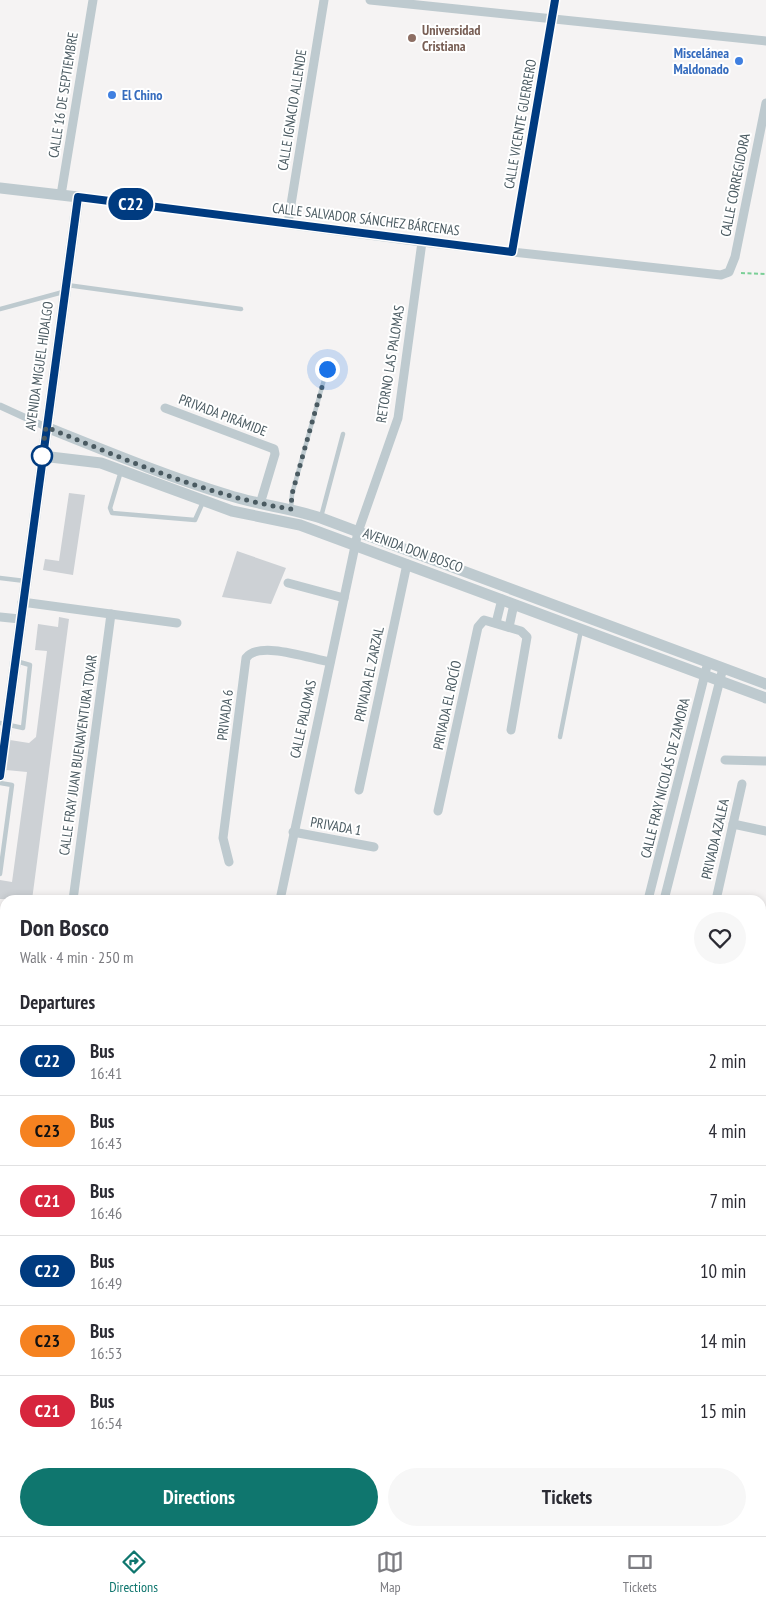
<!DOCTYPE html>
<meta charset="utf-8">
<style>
body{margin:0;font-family:"PT Sans Narrow",sans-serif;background:#f7f7f7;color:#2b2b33;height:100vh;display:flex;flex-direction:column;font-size:19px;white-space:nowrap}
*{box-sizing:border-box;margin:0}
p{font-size:16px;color:#7c7c81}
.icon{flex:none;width:28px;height:28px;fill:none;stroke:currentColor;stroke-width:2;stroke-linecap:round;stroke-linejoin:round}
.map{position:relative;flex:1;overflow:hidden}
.details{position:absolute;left:0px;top:895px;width:766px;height:641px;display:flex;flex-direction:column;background:#fff;border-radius:15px 15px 0 0;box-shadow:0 2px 8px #0003}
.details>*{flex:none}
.badge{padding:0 10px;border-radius:16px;font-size:18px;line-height:32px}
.you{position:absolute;width:25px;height:25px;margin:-12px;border:4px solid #fff;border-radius:50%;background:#1a73e8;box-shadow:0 0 0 8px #1a73e833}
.map>.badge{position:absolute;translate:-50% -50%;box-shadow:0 0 0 2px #fff}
h2{padding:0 20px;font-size:19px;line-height:45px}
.round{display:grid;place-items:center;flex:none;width:52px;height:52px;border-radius:26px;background:#f7f7f7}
.headline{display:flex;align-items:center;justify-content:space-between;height:85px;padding:0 20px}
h1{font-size:24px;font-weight:800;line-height:38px}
.button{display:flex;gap:10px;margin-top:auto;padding:10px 20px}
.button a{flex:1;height:58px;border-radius:30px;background:#0f766e;color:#fff;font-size:20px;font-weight:800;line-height:58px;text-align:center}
.button a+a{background:#f7f7f7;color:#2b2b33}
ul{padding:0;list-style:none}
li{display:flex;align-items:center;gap:15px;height:70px;padding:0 20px;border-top:1px solid #e1e1e2}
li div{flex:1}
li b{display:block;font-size:19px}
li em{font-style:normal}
li .badge{min-width:55px;font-weight:700;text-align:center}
.tabs{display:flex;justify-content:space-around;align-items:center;height:70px;border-top:1px solid #e1e1e2;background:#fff;font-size:14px;color:#7c7c81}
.tabs a{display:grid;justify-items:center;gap:2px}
.tabs .active{color:#0f766e}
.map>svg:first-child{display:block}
.building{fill:#cdd1d5}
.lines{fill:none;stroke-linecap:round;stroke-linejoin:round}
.path{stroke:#7bcf97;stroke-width:2;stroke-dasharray:4 2.5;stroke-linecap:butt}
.service{stroke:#becacf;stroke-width:4.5}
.pedestrian{stroke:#becacf;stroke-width:7}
.minor{stroke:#becacf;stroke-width:9}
.tertiary{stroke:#becacf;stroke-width:11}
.line-casing{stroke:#fff;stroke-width:11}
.line{stroke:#003b80;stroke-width:8}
.walk{stroke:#4a5a61;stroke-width:5;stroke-dasharray:0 9}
.education-dot{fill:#8d6e63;stroke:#fff;stroke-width:2}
.shop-dot{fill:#3f7fe0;stroke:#fff;stroke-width:2}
.stop-dot{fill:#fff;stroke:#003b80;stroke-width:2.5}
.labels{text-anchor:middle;stroke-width:4;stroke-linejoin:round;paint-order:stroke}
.education-label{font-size:14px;font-weight:bold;fill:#785e54;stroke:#fff;text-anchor:start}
.shop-label{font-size:14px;font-weight:bold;fill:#366cbe;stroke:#fff;text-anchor:end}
.street-label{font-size:14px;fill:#4a5a61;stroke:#fff}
</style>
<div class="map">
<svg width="766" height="1536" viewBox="0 0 766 1536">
<rect width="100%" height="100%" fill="#f5f3f3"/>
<g class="building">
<path d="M69,493L85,495L73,575L43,570L45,559L59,561Z"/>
<path d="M237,551L286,568L271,604L222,597Z"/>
<path d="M59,617L69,619L32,900L0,899V880L12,882L27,772L6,770L10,740L29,743L36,737L47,651L35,650L38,624L58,627Z"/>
</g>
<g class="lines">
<path class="path" d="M741,273L766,274"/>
<g class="service">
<path d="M67,285L241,309"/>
<path d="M0,309L63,292"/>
<path d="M121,471L110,508L112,513L195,520L203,502"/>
<path d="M291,509L292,494L327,369"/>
<path d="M321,517L343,434"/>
<path d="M0,578L25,581"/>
<path d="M0,723L23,728L30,665L16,661"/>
<path d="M560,737L581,630"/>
<path d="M0,783L12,785L0,874"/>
</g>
<path class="pedestrian" d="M0,406L46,427"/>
<g class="minor">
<path d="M370,0L766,41"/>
<path d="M61,195L93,0"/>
<path d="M78,197L422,242L721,275L729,272L735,257L766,103"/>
<path d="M288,223L324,0"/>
<path d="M512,252L555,0"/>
<path d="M165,408L274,449L275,454L260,504"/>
<path d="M288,583L344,598"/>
<path d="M22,602L177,623"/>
<path d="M0,617L20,619"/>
<path d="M496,623L502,599"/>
<path d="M509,627L514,604"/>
<path d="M725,760L766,761"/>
<path d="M359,790L407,564"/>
<path d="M438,811L478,627L484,620L521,631L527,637L511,730"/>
<path d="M733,824L766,831"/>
<path d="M293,832L374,847"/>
<path d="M229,862L223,838L246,658C259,640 311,659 330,662"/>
<path d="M73,900L111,614"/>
<path d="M280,900L358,532L398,418L422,242"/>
<path d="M648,900L708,662"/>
<path d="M664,900L723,668"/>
<path d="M716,900L742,784"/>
<path d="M0,1215H5"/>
<path d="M0,1466L5,1467"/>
<path d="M40,1536L41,1531"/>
<path d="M67,1536V1531"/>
<path d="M548,1536L549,1531"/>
<path d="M566,1536L567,1531"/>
</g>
<g class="tertiary">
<path d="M0,188L78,197L0,776"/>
<path d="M46,427C106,451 166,476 228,495C259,505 290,508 321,518L766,684"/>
<path d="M42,456L101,463L232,511L300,525L766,698"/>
</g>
</g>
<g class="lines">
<defs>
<path id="line" d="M0,776L78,197L512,252L555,0"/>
</defs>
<use href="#line" class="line-casing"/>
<use href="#line" class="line"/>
<path class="walk" d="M42,456L46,427C125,459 206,496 291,509L292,494L327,369"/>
</g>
<circle class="education-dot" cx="412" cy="38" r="5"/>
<g class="shop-dot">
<circle cx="739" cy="61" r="5"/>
<circle cx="112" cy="95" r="5"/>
</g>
<circle class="stop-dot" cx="42" cy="456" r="10"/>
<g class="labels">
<g class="education-label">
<text x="422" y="35">Universidad<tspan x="422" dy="16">Cristiana</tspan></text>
</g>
<g class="shop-label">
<text x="729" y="58">Miscelánea<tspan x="729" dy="16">Maldonado</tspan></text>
<text x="122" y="100" text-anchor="start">El Chino</text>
</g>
<g class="street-label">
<text transform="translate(63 95) rotate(-81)" y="5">CALLE 16 DE SEPTIEMBRE</text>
<text transform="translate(292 110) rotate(-81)" y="5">CALLE IGNACIO ALLENDE</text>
<text transform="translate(520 124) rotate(-80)" y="5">CALLE VICENTE GUERRERO</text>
<text transform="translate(735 185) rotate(-79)" y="5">CALLE CORREGIDORA</text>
<text transform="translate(366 219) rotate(7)" y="5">CALLE SALVADOR SÁNCHEZ BÁRCENAS</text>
<text transform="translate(390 364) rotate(-81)" y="5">RETORNO LAS PALOMAS</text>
<text transform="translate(39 366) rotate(-82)" y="5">AVENIDA MIGUEL HIDALGO</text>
<text transform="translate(223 415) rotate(21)" y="5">PRIVADA PIRÁMIDE</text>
<text transform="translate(413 550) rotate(20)" y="5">AVENIDA DON BOSCO</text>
<text transform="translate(369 674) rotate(-78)" y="5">PRIVADA EL ZARZAL</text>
<text transform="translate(447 705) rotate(-78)" y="5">PRIVADA EL ROCÍO</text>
<text transform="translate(225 715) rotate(-83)" y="5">PRIVADA 6</text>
<text transform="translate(303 719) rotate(-78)" y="5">CALLE PALOMAS</text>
<text transform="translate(78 755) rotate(-82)" y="5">CALLE FRAY JUAN BUENAVENTURA TOVAR</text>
<text transform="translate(665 778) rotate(-76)" y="5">CALLE FRAY NICOLÁS DE ZAMORA</text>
<text transform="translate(336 826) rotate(10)" y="5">PRIVADA 1</text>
<text transform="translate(715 839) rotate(-77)" y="5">PRIVADA AZALEA</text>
</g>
</g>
</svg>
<div class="you" style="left:327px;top:369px"></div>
<b class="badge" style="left:131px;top:204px;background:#003b80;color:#fff">C22</b>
<section class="details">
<div class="headline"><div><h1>Don Bosco</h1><p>Walk · 4 min · 250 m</p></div><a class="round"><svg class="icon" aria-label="heart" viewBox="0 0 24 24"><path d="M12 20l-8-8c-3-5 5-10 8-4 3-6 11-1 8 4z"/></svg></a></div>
<h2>Departures</h2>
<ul>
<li><span class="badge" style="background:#003b80;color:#fff">C22</span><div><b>Bus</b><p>16:41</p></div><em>2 min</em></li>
<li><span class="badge" style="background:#f58220;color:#111">C23</span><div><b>Bus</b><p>16:43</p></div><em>4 min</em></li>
<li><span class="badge" style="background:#d7263d;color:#fff">C21</span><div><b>Bus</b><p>16:46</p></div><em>7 min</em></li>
<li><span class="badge" style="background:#003b80;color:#fff">C22</span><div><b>Bus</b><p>16:49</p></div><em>10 min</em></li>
<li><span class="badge" style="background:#f58220;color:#111">C23</span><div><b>Bus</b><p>16:53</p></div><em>14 min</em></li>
<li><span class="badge" style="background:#d7263d;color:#fff">C21</span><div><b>Bus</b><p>16:54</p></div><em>15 min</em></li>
</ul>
<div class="button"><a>Directions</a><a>Tickets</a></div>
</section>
</div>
<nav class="tabs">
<a class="active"><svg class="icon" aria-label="directions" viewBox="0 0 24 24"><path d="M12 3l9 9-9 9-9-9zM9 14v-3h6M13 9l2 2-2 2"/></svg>Directions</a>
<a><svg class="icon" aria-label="map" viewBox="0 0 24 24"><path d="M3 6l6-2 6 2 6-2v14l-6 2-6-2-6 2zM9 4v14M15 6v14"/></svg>Map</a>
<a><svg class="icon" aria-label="tickets" viewBox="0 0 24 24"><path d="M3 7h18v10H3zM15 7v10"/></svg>Tickets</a>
</nav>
